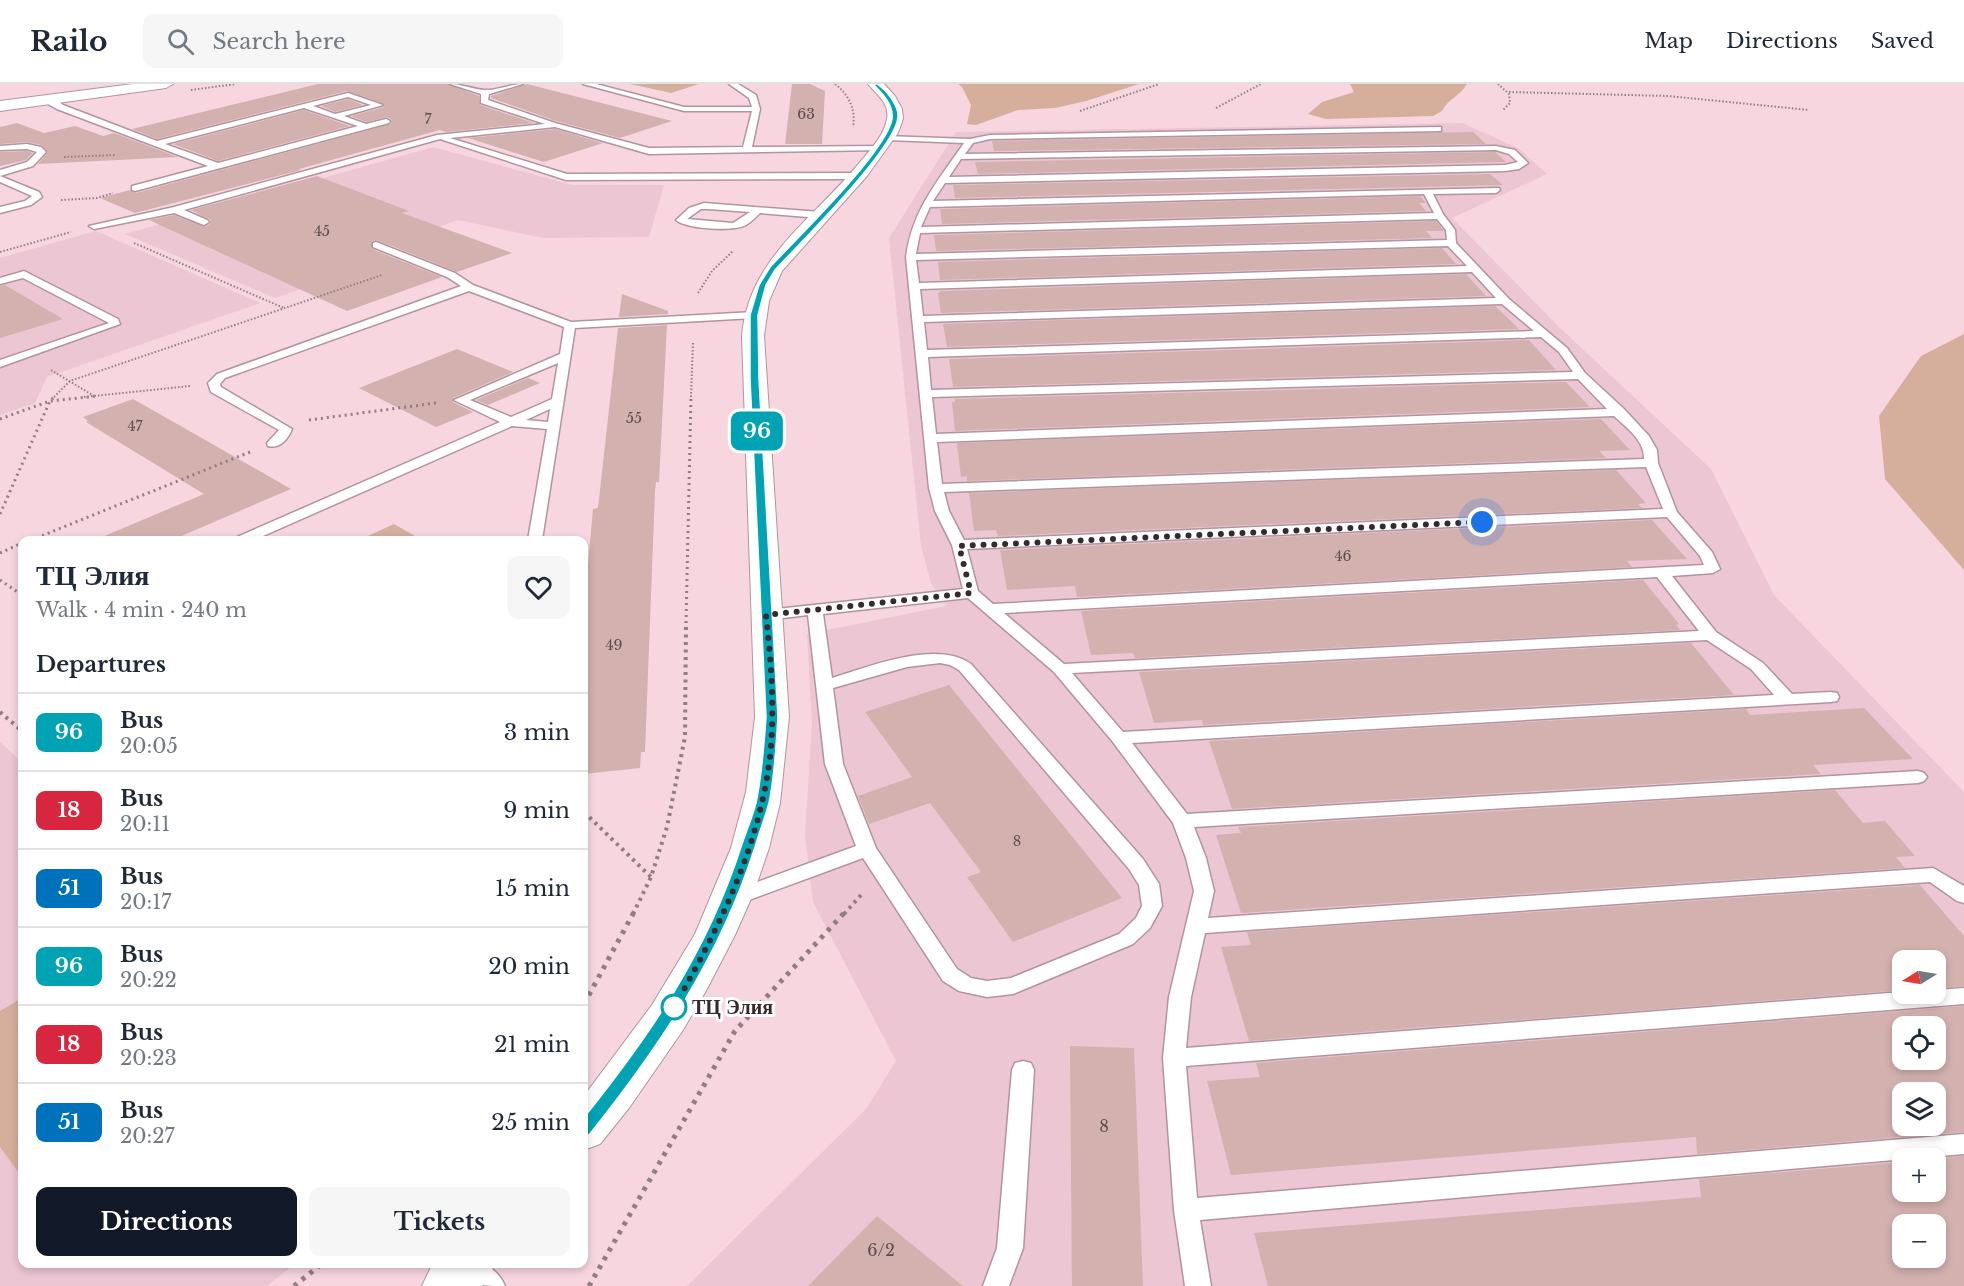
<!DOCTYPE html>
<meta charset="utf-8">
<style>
body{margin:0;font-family:"Libre Baskerville",serif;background:#f6f6f7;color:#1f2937;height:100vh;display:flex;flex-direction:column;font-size:22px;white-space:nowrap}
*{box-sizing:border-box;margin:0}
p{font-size:20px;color:#747a83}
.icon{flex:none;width:33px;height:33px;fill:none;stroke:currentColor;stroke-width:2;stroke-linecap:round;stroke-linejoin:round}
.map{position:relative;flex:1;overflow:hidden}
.side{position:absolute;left:18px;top:452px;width:570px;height:732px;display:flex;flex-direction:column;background:#fff;border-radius:12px;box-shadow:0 3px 9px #0003}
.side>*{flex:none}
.badge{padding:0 12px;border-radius:9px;font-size:21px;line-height:39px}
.needle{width:39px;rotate:259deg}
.controls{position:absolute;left:1892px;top:866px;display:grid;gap:12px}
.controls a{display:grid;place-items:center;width:54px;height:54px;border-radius:12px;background:#fff;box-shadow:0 3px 9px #0003;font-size:30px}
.you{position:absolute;width:30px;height:30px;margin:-15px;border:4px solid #fff;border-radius:50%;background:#1a73e8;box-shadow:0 0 0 9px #1a73e833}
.map>.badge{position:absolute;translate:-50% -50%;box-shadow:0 0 0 3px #fff}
h2{padding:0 18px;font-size:22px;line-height:54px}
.round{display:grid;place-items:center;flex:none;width:63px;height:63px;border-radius:12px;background:#f6f6f7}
.head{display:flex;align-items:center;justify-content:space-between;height:102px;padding:0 18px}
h1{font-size:28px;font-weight:700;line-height:45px}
.primary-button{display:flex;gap:12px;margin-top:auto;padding:12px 18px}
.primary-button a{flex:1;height:69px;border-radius:12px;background:#111827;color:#fff;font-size:24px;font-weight:700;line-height:69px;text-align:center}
.primary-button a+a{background:#f6f6f7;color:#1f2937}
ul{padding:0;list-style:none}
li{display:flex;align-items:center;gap:18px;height:78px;padding:0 18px;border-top:2px solid #e0e1e3}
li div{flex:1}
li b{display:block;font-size:22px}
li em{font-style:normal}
li .badge{min-width:66px;font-weight:700;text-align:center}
header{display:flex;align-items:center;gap:36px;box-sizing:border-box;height:84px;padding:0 30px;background:#fff;border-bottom:2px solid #e0e1e3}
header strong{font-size:28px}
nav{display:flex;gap:33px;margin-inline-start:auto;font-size:21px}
.search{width:420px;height:54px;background:#f6f6f7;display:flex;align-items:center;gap:15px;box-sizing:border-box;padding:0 21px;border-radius:12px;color:#747a83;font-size:22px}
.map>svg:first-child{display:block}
.built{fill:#ecc6d2;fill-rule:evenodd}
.green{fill:#d5af9c}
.building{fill:#d3b1af;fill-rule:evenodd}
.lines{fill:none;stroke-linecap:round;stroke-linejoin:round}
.lane-casing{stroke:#b3949e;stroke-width:3}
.secondary-casing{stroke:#b3949e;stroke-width:2}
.path-far3{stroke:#937d84;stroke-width:2;stroke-dasharray:1.5 2;stroke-linecap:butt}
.path-far2{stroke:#937d84;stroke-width:3;stroke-dasharray:2 4;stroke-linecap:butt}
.path-far1{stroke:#937d84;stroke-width:4;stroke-dasharray:3 4.5;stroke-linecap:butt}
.path{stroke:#937d84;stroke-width:5;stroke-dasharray:4 6;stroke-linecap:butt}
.lane{fill:#fff;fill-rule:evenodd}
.secondary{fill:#fff;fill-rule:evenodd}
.line{fill:#00a3b4;stroke:#fff;stroke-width:1.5}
.walk{stroke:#362a2e;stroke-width:6;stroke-dasharray:0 10.8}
.stop-dot{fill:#fff;stroke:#00a3b4;stroke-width:3}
.labels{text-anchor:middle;stroke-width:6;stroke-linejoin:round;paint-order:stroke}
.number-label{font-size:14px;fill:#5d4c4e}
.near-number-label{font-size:16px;fill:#5d4c4e}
.near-stop-label{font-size:20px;font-weight:bold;fill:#362a2e;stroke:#fff;text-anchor:start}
</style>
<header>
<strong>Railo</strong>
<div class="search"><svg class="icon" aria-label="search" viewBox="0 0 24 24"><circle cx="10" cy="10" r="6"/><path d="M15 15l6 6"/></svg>Search here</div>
<nav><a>Map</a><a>Directions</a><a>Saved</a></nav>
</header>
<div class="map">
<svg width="1964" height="1202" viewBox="0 0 1964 1202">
<rect width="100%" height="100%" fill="#f7d6e0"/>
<g class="built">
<path d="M1462,39L1518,64L1547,90L1452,134L1560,244L1711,385L1774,511L1964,708V1202H687L866,1025L896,977L813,818L805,751L812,639L807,550L946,522L931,499L921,462L889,154L956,48ZM1902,876H1935V909H1902ZM1902,942H1935V975H1902ZM1902,1008H1935V1041H1902ZM1902,1074H1935V1107H1902ZM1902,1140H1935V1173H1902Z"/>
<path d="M433,63L572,101H664L649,153L543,154L458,136L372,168L388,175L275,214L125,150Z"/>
<path d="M96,147L260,219L47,293L35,319L0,331V174Z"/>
<path d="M0,658L22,678V1179H296L267,1202H0Z"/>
</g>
<g class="green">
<path d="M630,0H699L671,9Z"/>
<path d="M958,0H1139L1086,17L1055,24L1018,26L976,41L967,40L971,21L962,3Z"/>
<path d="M1350,0H1467C1459,13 1448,15 1442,27L1433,32L1326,35L1308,30L1322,18L1354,8Z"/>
<path d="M1964,250V486L1885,395L1879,332L1921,272Z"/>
<path d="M394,440L422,456H359Z"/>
<path d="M22,914V1087L19,1089L0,1063V927Z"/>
</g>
<g class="building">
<path d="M318,0H448L479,12L480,21L534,39L446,48L440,46L299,85L301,86L135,129L100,114L130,106L136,109L391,40L392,36L387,33L366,38L351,32L384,23L385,20L347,7L157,55L132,45Z"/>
<path d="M527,0L672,37L620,54L556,37L491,14V12Z"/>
<path d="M792,0H810L825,7L822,60H785Z"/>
<path d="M348,15L363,21L335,28L321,22Z"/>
<path d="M304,26L350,42L218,77L173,60Z"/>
<path d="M17,39L44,49L75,42L103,52L114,49L178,73L38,80L48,68L41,61L27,58L0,60V43Z"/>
<path d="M555,45L603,59L544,78L468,54Z"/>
<path d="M1473,48L1486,60L994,67L992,57Z"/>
<path d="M27,67L33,69L26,76L0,82V68Z"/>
<path d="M1495,68L1506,78L978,90L975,78Z"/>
<path d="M1490,90L1503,101L955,114L953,101Z"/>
<path d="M317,92L409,127L402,129L512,169L457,188L377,156L372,157V165L442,193L347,227L149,136L174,131L205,143L210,140L211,136L191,126Z"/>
<path d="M1420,112L1426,119H1419L1426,127L942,140L940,125Z"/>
<path d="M1436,137L1444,147H1426L1432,154L936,167L934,151Z"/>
<path d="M1442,164L1456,180L940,196L938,178Z"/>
<path d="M1466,190L1486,212L941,229L938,209L941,207Z"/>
<path d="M5,201L63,235L0,254V202Z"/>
<path d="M622,210L668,227V230L619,233Z"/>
<path d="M1495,222L1519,245L947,263L943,240Z"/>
<path d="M667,241L659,398H656L655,407L645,668H641L640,684L584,690V524L593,425L598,424L618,244Z"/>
<path d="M1529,256L1556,286L953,303L949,275Z"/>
<path d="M457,265L513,288L453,314V318L473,328L436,343L359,304Z"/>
<path d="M528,294L540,299L488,321L476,316Z"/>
<path d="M1566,298L1590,323L955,347L952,318H955V315Z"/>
<path d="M133,315L186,345L291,405L172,456H95L204,410L86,338L88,337L83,333Z"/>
<path d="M1601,335L1630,366L1599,367L1606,374L967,397V392L961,393L957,359Z"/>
<path d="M1616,386L1646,419L1638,420L1642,424L998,452L996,446L974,447L969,409Z"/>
<path d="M1652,436L1687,475L1627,477L1632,483L1077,513L1075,502L1007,506L1000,466Z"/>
<path d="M1643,496L1679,540L1676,541L1680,546L1135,574L1133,569L1091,571L1081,527Z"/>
<path d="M1691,559L1734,611L1203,641L1202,636L1154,639L1139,588Z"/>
<path d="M949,601L1122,814L1013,858L967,793L981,788L930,719L869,740L858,712L912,693L865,628Z"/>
<path d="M1864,624L1913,675L1813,681L1821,690L1232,725L1209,657L1746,625L1750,631Z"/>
<path d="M1835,706L1863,739L1885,737L1915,772L1896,773L1905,784L1241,829L1216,751L1241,749L1238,743Z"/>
<path d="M1920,801L1964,852V902L1935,904V876H1902V906L1249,957L1221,863L1251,861L1247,848Z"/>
<path d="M1964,922V1048L1697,1070L1696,1053L1231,1091L1207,997L1260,993L1256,979ZM1902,942H1935V975H1902ZM1902,1008H1935V1041H1902Z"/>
<path d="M1070,962L1134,964L1143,1202H1072Z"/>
<path d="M1964,1072V1202H1268L1254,1149L1701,1113L1699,1095L1902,1078V1107H1935V1075ZM1902,1140H1935V1173H1902Z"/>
<path d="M877,1132L963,1202H808Z"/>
</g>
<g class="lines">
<defs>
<g id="lane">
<path d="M450,0C462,0 472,5 484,6C496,7 510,0 523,0L489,10L488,16L555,39L649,64L743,63L752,27H684L583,0H596L684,23H752L749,14L729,0H738L756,11L760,25L752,63L881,62L885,64L881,66L649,70L555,43L450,54L567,90L857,89L861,92L857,95L566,96L440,55L184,126L207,136L209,138L204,141L174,129L94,145L89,142L174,123L437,51L545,40L481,19V10Z"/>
<path d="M348,9L383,21L344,32L366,40L386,35L390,37L389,39L135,107L132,106V102L208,82L57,25L48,20L46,15L53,13L63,21L157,57ZM348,13L371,21L335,30L313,22ZM304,24L358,42L218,79L165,60Z"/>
<path d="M1438,43H1441V47L990,55L973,59L965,70L1496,62L1515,66L1528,79L1519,85L1505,87L945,99L933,117L1499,104L1500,106L1496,109L1433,110L1443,130L1455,146L1456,159L1509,215L1567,264L1585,289L1624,325L1649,352L1657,366L1658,379L1677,428L1712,468L1720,485L1713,489L1672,492L1716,548L1763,579L1792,610L1831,608L1837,609L1839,613L1837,617L1831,618L1132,659L1187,730L1918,687L1924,689L1927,693L1924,697L1918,699L1194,743L1206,774L1214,807L1208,834L1933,784L1964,802V819L1957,817L1930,798L1205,849L1191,913L1186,964L1902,908L1935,909V906L1964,904V920L1186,982L1197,1114L1964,1050V1070L1200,1136L1211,1202H1185L1174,1126L1163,974L1169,913L1194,807L1186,774L1173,739L1113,658L1054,588L968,514L823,530L832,594C868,583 937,555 971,580L1143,775L1159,800L1162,822L1150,844L1133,860L1013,910L987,913L959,907L943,897L863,774L741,819L734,821L727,819L724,814L727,809L856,762L825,680L808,531L767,536L759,531L767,526L963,505L952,461L935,427L929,404L906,173C912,126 938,97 964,59L888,56L884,54L885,52L970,55L990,51ZM1496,66L1509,70L1518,78L1505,81L949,93L961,75ZM1424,110L1434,129L921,143L930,123ZM1437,135L1446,146L1447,156L916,170L920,149ZM1448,162L1467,182L919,199L916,176ZM1472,188L1496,214L923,232L920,205ZM1502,220L1534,247L927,266L924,238ZM1541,253L1559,268L1573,288L931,306L928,273ZM1578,295L1607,325L936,350L932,313ZM1614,332C1627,344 1645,357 1644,375L942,400L937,358ZM1646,383L1663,425L964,456L949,427L944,408ZM1667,433L1700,472L1704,481L993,520L978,507L967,465ZM1657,493L1699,547L1064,580L1004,529ZM1707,556L1751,585L1774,611L1123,648L1072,589ZM940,579L950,581L959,586L1129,785L1139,801L1142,822L1136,834L1119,850L1011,894L987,897L971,894L957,885L876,764L843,680L833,604L907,583Z"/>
<path d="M27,60L41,63L46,68L33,82L0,92V86L27,78L37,68L27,65L0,66V62Z"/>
<path d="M0,92L39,108L42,113L31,121L0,129V123L25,117L32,112L0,98Z"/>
<path d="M704,119L820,128L825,131L820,134L760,129C756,133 751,138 746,141C733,148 686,145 676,136L689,124ZM701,125H708L750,128L733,139L687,135Z"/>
<path d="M376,158L455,189L473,201L571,238L754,228L759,231L754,234L575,244L542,456H528L547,345L512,342L254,456H235L237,453L500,338L454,316L560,270L564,243L469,207L225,294L220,300L221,303L292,345C288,355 280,365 268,362L267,359L279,346L211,308L208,299L217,290L461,202L447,193L373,163V159ZM558,279L552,315L511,333L470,316ZM550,325L548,338L526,336Z"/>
<path d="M24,187L118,235L120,240L0,283V276L109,239L23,194L0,200V194Z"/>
<path d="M1023,977L1031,979L1034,986L1023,1164L1009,1202H983L997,1164L1012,986L1015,979Z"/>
<path d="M459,1179C481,1179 495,1180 505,1202C484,1202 467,1202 457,1184Z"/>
</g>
<g id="secondary">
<path d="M133,0H173L166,4L0,27V17Z"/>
<path d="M868,0H884L895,12L902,25L903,35L898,49L867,92L782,187L769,217L764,252L789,633L780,719L769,764L754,808L735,851L707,905L683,946L629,1024L600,1060L584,1066V1012L652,921L695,850L731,764L746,708L755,633L742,252C748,174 815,134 861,77C871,65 884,51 887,35C890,19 876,10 868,0Z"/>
<path d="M435,1179H495L488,1196L482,1202H422L430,1185Z"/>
</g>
</defs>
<use href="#lane" class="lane-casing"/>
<use href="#secondary" class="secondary-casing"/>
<g class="path-far3">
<path d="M835,0C849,11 856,25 853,43"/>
<path d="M1498,0L1509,10L1510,19L1503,26"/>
<path d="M191,6L236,0"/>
<path d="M1509,8L1668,12L1809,26"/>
<path d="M1216,24L1261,0"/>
<path d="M1080,27L1159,0"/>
<path d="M64,73L116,71"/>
<path d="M61,116L97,114L113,109"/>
<path d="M134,159L284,224"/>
<path d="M0,168L71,148"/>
<path d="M698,209L712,187L733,167"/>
<path d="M51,286L94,312"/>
<path d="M54,313L70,297L382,191"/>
<path d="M84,313L190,302"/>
<path d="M691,313L693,258"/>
</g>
<g class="path-far2">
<path d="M0,335L50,317L98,312"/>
<path d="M309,336L436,319"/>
<path d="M0,430L50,317L55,312"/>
<path d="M31,456L250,368"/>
<path d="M0,469L22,459"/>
<path d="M0,496L22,511"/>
<path d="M686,539L691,312"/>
</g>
<g class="path-far1">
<path d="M0,628L22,647"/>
<path d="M584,728L651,793"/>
<path d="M633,830L651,793L667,743L685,653L686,538"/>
<path d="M844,830L861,811"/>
</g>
<g class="path">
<path d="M584,920L634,828"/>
<path d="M294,1202L323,1179"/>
<path d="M589,1202L735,947L845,828"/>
</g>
<use href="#lane" class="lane"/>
<use href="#secondary" class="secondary"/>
</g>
<path class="line" d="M873,0H877C886,6 899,21 898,33C896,64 800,159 775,186L766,201L758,231L759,295L778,633C776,662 775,691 769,719C765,734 759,749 755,763C720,873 660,962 589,1051L584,1053L578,1051L575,1046L578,1041C649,953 706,871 741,763C746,748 752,734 756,719C762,691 764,662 766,633L750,295V231L759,201L770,183C797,154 886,68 892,35C894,21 882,9 873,0Z"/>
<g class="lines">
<path class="walk" d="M674,923C719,844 759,764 770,673C775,625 771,578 766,531L971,509L959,462L1482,438"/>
</g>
<circle class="stop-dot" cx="674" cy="923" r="12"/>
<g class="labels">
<g class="number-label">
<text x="806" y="35">63</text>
<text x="428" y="40">7</text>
<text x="322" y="152">45</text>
<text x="634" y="339">55</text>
<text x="135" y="347">47</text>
<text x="1343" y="477">46</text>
<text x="614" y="566">49</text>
<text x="1017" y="762">8</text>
</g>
<g class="near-number-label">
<text x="1104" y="1048">8</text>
<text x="881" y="1172">6/2</text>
</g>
<g class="near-stop-label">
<text x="692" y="930">ТЦ Элия</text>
</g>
</g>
</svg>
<div class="controls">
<a><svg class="needle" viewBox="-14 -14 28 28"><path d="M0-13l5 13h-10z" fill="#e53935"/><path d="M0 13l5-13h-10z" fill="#747a83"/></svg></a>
<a><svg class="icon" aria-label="locate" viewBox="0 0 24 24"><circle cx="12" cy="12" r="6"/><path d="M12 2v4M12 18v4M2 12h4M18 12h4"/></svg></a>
<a><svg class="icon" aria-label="layers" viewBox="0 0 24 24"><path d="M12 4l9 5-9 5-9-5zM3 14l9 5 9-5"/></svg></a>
<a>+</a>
<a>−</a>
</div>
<div class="you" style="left:1482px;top:438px"></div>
<b class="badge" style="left:757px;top:347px;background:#00a3b4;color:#fff">96</b>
<section class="side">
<div class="head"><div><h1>ТЦ Элия</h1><p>Walk · 4 min · 240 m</p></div><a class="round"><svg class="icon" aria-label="heart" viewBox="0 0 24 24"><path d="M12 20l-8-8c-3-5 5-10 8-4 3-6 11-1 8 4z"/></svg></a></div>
<h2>Departures</h2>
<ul>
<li><span class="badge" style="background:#00a3b4;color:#fff">96</span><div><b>Bus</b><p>20:05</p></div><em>3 min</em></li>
<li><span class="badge" style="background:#d7263d;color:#fff">18</span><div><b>Bus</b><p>20:11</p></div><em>9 min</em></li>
<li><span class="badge" style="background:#0072bc;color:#fff">51</span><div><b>Bus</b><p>20:17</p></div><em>15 min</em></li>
<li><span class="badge" style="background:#00a3b4;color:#fff">96</span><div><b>Bus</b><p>20:22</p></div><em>20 min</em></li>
<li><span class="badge" style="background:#d7263d;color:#fff">18</span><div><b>Bus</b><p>20:23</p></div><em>21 min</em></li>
<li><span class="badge" style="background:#0072bc;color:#fff">51</span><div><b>Bus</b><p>20:27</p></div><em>25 min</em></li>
</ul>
<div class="primary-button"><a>Directions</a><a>Tickets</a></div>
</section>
</div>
